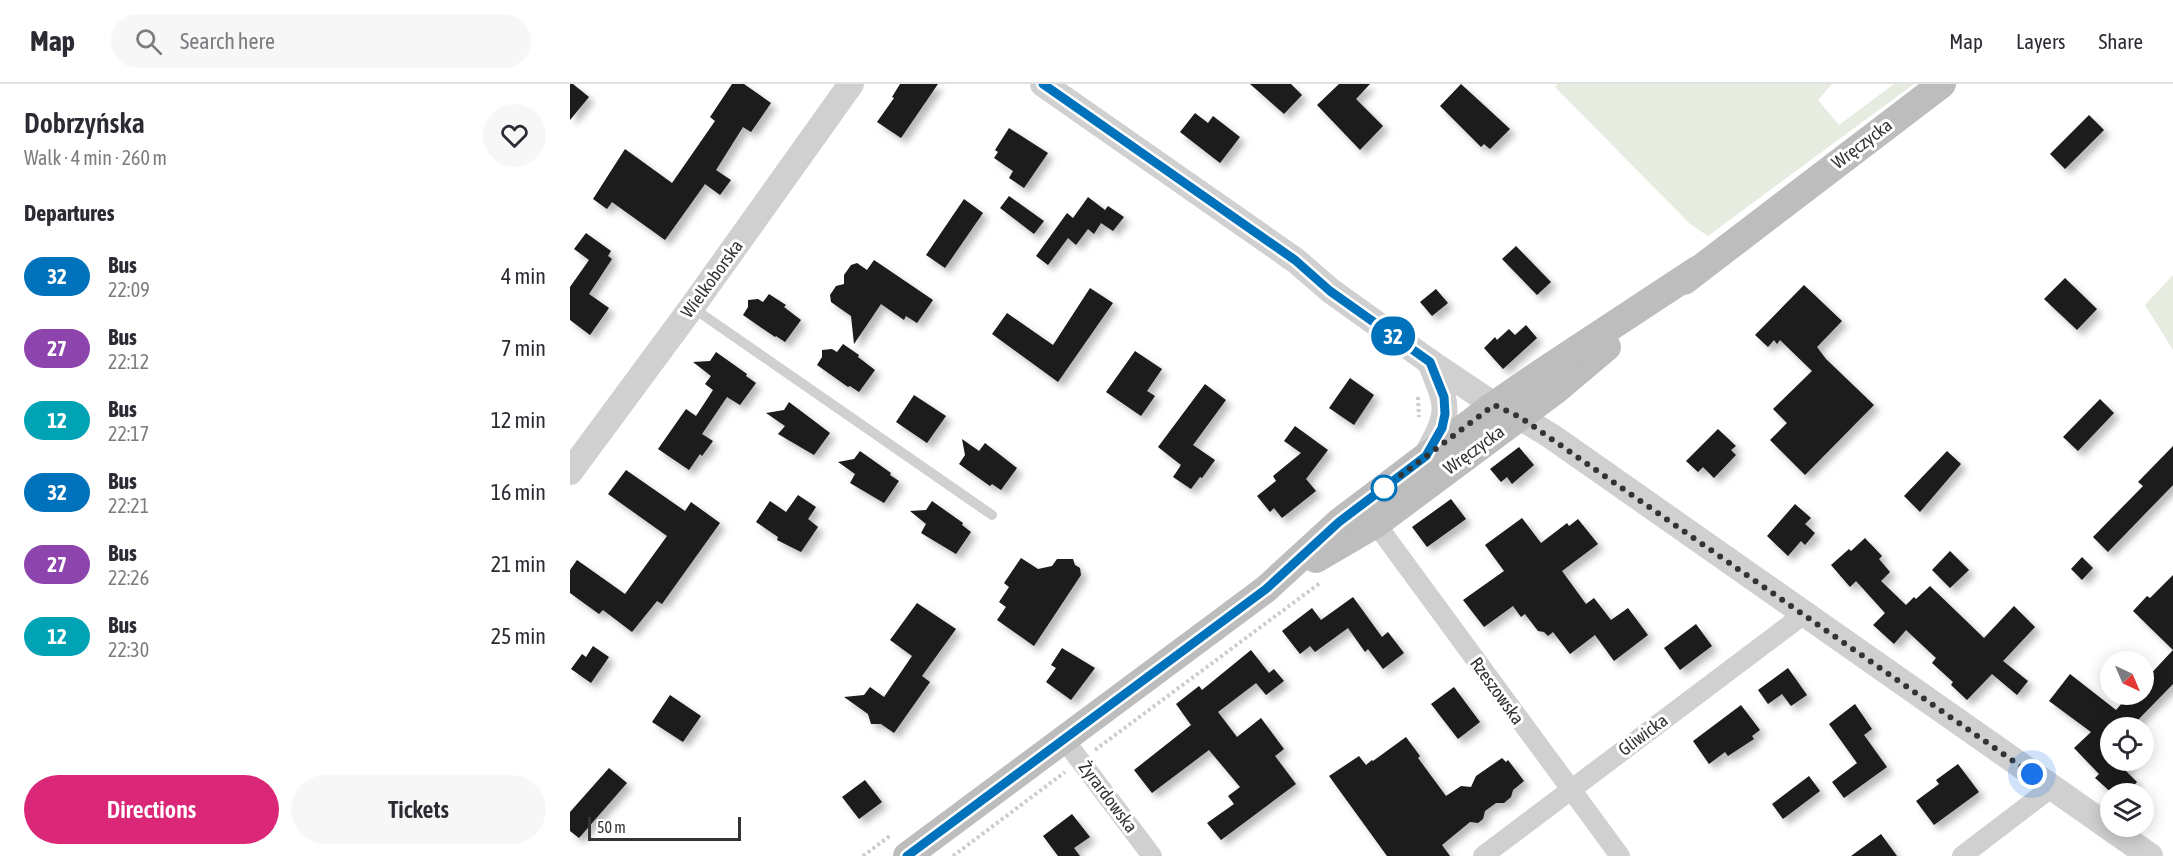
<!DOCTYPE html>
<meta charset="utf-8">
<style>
body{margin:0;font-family:"Asap Condensed",sans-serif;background:#f7f7f7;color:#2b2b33;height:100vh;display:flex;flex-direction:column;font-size:22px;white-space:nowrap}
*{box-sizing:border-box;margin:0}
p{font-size:20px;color:#7c7c81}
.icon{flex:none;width:33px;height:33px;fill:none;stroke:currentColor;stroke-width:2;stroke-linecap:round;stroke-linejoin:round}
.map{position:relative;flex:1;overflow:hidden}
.sheet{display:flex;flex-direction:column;background:#fff;width:570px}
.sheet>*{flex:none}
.badge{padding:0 12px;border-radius:20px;font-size:21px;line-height:39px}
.needle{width:39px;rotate:136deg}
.controls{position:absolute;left:1530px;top:567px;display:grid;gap:12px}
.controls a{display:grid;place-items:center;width:54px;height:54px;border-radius:50%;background:#fff;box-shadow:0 3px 15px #0003;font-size:30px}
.scale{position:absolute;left:18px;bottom:15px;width:153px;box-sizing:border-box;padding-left:6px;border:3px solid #333;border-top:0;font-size:16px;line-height:21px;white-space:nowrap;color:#333;-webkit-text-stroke:4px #fff;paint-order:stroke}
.you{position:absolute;width:30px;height:30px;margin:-15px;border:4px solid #fff;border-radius:50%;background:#1a73e8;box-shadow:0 0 0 9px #1a73e833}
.map>.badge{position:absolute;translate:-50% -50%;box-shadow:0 0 0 3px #fff}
h2{padding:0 24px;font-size:22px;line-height:54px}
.round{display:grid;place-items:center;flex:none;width:63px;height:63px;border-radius:32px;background:#f7f7f7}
.overview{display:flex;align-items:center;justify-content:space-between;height:102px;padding:0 24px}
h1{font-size:28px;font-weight:600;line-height:45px}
.button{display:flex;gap:12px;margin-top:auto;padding:12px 24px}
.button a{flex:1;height:69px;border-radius:36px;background:#db2777;color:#fff;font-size:24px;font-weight:600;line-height:69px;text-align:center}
.button a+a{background:#f7f7f7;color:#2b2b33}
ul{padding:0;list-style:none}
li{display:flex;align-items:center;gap:18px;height:72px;padding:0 24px}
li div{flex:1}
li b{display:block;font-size:22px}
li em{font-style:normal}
li .badge{min-width:66px;font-weight:700;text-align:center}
header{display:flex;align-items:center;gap:36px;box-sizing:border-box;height:84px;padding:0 30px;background:#fff;border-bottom:2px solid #e1e1e2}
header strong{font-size:28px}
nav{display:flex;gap:33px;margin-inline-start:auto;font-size:21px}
.search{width:420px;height:54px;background:#f7f7f7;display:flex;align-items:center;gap:15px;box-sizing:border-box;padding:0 21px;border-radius:33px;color:#7c7c81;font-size:22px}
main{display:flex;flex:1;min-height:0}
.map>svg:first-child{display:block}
.green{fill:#e6ecdf}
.building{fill:#1a1a1a;filter:url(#shadow)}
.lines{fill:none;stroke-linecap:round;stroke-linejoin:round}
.path{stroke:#cdcdcd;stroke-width:4;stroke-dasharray:3 3;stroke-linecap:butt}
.service{stroke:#d0d0d0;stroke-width:10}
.minor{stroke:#d0d0d0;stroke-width:20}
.tertiary{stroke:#d0d0d0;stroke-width:26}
.secondary{stroke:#bdbdbd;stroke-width:28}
.line-casing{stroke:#fff;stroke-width:14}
.line{stroke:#0072bc;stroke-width:9}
.walk{stroke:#333;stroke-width:6;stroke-dasharray:0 10.8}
.stop-dot{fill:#fff;stroke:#0072bc;stroke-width:3}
.labels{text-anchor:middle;stroke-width:6;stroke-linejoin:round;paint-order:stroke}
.street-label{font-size:18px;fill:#333;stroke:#fff}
</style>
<header>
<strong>Map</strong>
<div class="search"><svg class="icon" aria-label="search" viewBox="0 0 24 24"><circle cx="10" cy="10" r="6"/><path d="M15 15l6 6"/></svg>Search here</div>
<nav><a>Map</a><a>Layers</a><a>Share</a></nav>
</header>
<main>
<section class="sheet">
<div class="overview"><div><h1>Dobrzyńska</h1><p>Walk · 4 min · 260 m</p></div><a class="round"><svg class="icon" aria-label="heart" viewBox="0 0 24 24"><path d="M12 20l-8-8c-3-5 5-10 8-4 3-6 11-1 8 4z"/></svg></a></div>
<h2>Departures</h2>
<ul>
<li><span class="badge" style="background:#0072bc;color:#fff">32</span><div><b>Bus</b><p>22:09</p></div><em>4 min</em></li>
<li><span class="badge" style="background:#8e44ad;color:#fff">27</span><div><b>Bus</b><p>22:12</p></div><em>7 min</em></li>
<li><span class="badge" style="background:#00a3b4;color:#fff">12</span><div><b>Bus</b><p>22:17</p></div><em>12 min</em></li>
<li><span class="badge" style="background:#0072bc;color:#fff">32</span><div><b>Bus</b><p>22:21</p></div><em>16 min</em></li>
<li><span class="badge" style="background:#8e44ad;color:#fff">27</span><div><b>Bus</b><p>22:26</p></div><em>21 min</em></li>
<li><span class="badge" style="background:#00a3b4;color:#fff">12</span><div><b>Bus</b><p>22:30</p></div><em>25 min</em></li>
</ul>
<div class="button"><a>Directions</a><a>Tickets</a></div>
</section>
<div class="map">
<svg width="1603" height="772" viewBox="0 0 1603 772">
<defs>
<filter id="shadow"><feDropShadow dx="5.5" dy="5.5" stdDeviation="3" flood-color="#0004"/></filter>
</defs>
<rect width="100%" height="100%" fill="#fff"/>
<g class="green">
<path d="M988,0H1262L1248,16L1269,41L1324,0H1344L1138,152L1120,140L985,3Z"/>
<path d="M1603,191V266L1575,221Z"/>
</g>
<g class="building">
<path d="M0,0H3L19,13L0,36Z"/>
<path d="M162,0H174L201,19L181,48L173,43L146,86L161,96L150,111L135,100L95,156L42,118L37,125L23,115L55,65L102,99L145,37L140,33Z"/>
<path d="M330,0H368L331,54L307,38L324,14L322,13Z"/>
<path d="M680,0H721L732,11L714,30Z"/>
<path d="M769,0H800L786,15L813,42L790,66L747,21Z"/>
<path d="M891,0L940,45L920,65L914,60L911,63L870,22Z"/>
<path d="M625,29L638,39L643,32L670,53L650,79L610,48Z"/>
<path d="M1519,31L1534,46L1495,85L1480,70Z"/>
<path d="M439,44L478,69L454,104L439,94L443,87L424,74L428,68L425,66Z"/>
<path d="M439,112L474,137L464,150L430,124Z"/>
<path d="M518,113L535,126L538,122L554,133L543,147L531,139L524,150L518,145L506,161L498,154L478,181L466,172L497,129L503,134Z"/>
<path d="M394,115L413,129L375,184L356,171Z"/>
<path d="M16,149L41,167L38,172L42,175L19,210L39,224L20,251L0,236V203L19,176L4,165Z"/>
<path d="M946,162L981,198L967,211L932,175Z"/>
<path d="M304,176L363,216L347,239L336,232L334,236L311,220L284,260L281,232L261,218L260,211L266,202L274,200V191L281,181L287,179L297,186Z"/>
<path d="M1495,194L1527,225L1507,246L1474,215Z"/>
<path d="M1234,201L1272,237L1247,263L1256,275L1304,321L1235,391L1200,356L1217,339L1203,325L1242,287L1210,256L1207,260L1204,256L1198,263L1185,251Z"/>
<path d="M520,204L543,219L488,298L422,250L437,229L483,261Z"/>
<path d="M866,205L878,219L862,232L850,218Z"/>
<path d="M199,210L216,221L214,223L231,236L215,258L206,252L205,253L173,231L178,223V216L188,215L193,218Z"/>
<path d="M956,241L967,254L933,285L914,264L925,253L927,256L939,245L945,251Z"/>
<path d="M273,260L289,271L288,273L305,286L289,308L280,302L278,303L247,281L252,273V266L262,265L267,268Z"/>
<path d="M565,267L592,285L577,307L585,312L571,332L536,308Z"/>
<path d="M146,268L177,290L176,292L186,299L170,321L157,313L132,350L143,357L132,372L130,370L119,386L88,365L116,325L126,332L143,306L135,300L141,292L123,278L140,277Z"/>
<path d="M780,294L804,311L784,341L759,324Z"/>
<path d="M635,300L656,316L623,361L645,376L632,394L630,393L621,405L603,393L611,381L588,363Z"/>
<path d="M344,311L376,332L357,359L326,338Z"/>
<path d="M1530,315L1544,329L1508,367L1493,353Z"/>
<path d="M219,318L260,349L244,371L208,350L215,342L196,329L214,326Z"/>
<path d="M725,342L758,366L736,395L746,407L712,434L704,424L700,428L687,412L706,397L703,392L731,369L714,357Z"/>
<path d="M1148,345L1166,362L1161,366L1166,371L1144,394L1133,383L1128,388L1116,377Z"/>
<path d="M392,355L409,367L415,359L447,384L431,406L422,400L420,402L389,380L395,371Z"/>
<path d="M1603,362V401L1538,468L1523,453L1573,402L1568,398Z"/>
<path d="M949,363L964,381L942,400L937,393L931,398L920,385Z"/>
<path d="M290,367L321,389L320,391L329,397L314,419L280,399L285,390L268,378L284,375Z"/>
<path d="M1377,367L1391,380L1350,428L1334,412Z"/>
<path d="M56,386L115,427L121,418L150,439L92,520L87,517L62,548L33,526L29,530L0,509V486L7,476L55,510L97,452L38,410Z"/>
<path d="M228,411L246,423L238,435L248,443L231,468L207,456L208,453L186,438L200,417L216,428Z"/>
<path d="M881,415L896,435L857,463L842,443Z"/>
<path d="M362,417L393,439L392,441L401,448L386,470L351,449L356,440L340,427L356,426Z"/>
<path d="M1225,420L1241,434L1235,440L1245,449L1235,461L1231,457L1218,472L1197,452Z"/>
<path d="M952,434L971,459L997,439L999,442L1008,435L1028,460L992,487L1016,520L1024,514L1041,536L1058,524L1078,551L1044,577L1025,551L1000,570L983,548L978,552L974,548L968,547L955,530L951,533L943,522L914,543L893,516L934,487L915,461Z"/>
<path d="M1295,454L1312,472L1309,475L1320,488L1311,497L1336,521L1344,513L1346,515L1360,502L1414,554L1444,522L1465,543L1433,577L1458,597L1447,611L1422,590L1397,616L1381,601L1383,598L1362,579L1366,574L1336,546L1324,560L1303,541L1315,529L1286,497L1280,503L1261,481L1279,465L1281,467Z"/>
<path d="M1380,467L1399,486L1380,504L1362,486Z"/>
<path d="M1512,473L1523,484L1512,496L1501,485Z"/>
<path d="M451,474L468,485L482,482L487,475H503L505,481L510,484L511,491L464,562L427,536L436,523L429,518L439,503L434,499Z"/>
<path d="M1603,491V600L1564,640L1569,644H1540V676H1564L1555,686L1567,698L1556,710H1543L1525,694L1529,690L1504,664L1521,648L1479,617L1500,590L1546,626L1560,610H1574V597L1603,566L1563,527L1577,512L1580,514Z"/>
<path d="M783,513L812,553L818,548L834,569L813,585L798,565L795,568L778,544L745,568L740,562L730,570L712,547L742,524L751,536Z"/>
<path d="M347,519L386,545L352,592L360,598L324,649L311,640H301L298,630L274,613L294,611L300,603L314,613L342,572L320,556Z"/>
<path d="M1126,540L1142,562L1110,586L1094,564Z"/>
<path d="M23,562L39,573L21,599L1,585L12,570L16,573Z"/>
<path d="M492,564L525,584L501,616L476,598L486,584L481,581Z"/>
<path d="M681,566L699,589L704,585L714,597L696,611L686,599L648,628L667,653L691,634L714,665L705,672L726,700L651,756L637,739L664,720L658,712L670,703L639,666L582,709L564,686L621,641L606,620L629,602L632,606Z"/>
<path d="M1218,584L1237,611L1221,622L1212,610L1198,620L1188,606Z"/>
<path d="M884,603L910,638L888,655L861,620Z"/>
<path d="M100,611L131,632L113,658L82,638Z"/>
<path d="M1285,620L1302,645L1294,651L1317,683L1274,714L1262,698L1287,679L1259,640Z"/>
<path d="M1171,621L1190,646L1182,652L1184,655L1158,672L1155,668L1139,680L1123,657Z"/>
<path d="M836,653L850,672L848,674L876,712L891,702L901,703L906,692L932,674L936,678L938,676L954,697L943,706L941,713L934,719H926L915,727L913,735L908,739L900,738L872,761L880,772H817L759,692L789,672L796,681L802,676L803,677Z"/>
<path d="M1388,680L1409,708L1364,741L1346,717L1369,700L1366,696Z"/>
<path d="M39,684L57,699L9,754L0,747V728Z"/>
<path d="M1239,692L1250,707L1213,735L1202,720Z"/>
<path d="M295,696L312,718L289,735L272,713Z"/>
<path d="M502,730L520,753L504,764L510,772H488L473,752Z"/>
<path d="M1311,750L1327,772H1281Z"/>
</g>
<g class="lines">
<g class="path">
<path d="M848,313L849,333"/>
<path d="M525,666L750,499"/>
<path d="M293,772L321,751"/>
<path d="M383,772L495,688"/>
</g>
<path class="service" d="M123,224L422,431"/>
<g class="minor">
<path d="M806,440L1050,772"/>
<path d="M493,654L582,772"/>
<path d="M913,772L1233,531"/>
<path d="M1392,772L1481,704"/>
</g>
<g class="tertiary">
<path d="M473,0L725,176L761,207L860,278L924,321L950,333L981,352L1580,772"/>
<path d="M856,372C881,327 879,325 860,278"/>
<path d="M0,388L122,223L281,0"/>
</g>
<g class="secondary">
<path d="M1114,197L1372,0"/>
<path d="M746,475L806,440L986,306L1037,263"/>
<path d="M337,772L696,505L769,438L924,321L972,288L1127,186"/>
</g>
</g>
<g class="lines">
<defs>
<path id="line" d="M337,772L696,505L769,438L856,372L872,344L875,330L874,313L860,278L760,207L725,176L473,0"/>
</defs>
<use href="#line" class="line-casing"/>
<use href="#line" class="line"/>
<path class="walk" d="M814,404L924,321L950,333L1462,690"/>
</g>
<circle class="stop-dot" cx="814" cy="404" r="12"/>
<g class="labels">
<g class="street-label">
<text transform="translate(1292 60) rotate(-37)" y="6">Wręczycka</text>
<text transform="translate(142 195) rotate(-54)" y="6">Wielkoborska</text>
<text transform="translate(904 366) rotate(-36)" y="6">Wręczycka</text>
<text transform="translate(927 607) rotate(54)" y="6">Rzeszowska</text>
<text transform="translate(1073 651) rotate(-37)" y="6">Gliwicka</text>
<text transform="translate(538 713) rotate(53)" y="6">Żyrardowska</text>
</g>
</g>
</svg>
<div class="controls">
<a><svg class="needle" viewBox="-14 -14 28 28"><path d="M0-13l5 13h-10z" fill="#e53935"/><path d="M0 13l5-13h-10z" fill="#7c7c81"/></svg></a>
<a><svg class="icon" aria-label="locate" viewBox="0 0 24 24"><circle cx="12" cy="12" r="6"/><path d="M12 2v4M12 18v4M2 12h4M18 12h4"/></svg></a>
<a><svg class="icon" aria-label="layers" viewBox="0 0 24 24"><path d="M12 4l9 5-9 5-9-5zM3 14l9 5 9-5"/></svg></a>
</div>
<div class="scale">50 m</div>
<div class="you" style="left:1462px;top:690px"></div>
<b class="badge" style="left:823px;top:252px;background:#0072bc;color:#fff">32</b>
</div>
</main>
